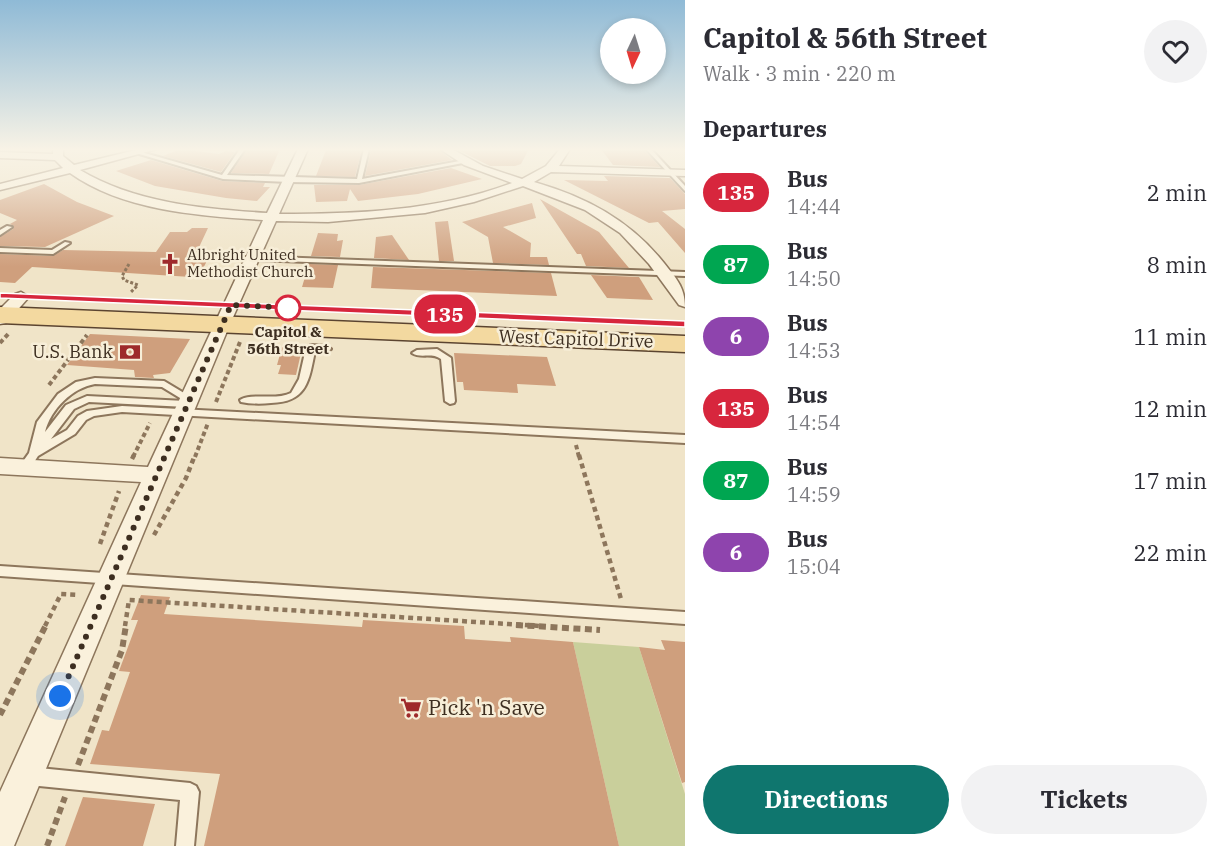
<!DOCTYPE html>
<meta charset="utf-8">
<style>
body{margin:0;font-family:"IBM Plex Serif",serif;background:#f2f2f3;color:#2b2b33;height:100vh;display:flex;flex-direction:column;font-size:22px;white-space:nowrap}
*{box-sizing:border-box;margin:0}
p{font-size:20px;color:#7c7c81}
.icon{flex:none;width:33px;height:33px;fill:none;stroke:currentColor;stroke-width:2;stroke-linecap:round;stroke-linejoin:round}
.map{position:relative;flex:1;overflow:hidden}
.drawer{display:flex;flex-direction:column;background:#fff;width:540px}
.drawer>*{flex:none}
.badge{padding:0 12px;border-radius:20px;font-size:21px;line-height:39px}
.needle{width:39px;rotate:184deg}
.fabs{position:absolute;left:600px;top:18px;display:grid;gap:12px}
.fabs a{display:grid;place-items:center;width:66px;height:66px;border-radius:50%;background:#fff;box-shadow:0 3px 9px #0003;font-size:30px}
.you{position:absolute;width:30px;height:30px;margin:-15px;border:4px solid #fff;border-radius:50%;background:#1a73e8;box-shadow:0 0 0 9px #1a73e833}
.map>.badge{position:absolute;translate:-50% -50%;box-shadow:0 0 0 3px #fff}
h2{padding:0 18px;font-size:22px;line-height:54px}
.round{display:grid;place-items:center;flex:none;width:63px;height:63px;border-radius:32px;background:#f2f2f3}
.head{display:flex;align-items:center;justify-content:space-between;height:102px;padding:0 18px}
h1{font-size:28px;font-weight:700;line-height:45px}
.primary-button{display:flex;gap:12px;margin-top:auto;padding:12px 18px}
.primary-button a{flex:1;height:69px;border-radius:36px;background:#0f766e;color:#fff;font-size:24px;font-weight:700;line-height:69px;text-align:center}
.primary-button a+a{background:#f2f2f3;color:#2b2b33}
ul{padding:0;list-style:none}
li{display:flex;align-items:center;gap:18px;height:72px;padding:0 18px}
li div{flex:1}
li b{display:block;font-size:22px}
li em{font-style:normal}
li .badge{min-width:66px;font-weight:700;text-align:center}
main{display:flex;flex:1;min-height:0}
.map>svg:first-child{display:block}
.green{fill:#c9cf9b}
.building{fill:#cf9f7d}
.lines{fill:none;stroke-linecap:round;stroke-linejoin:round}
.service-casing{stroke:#8d765c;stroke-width:4}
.minor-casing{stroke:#8d765c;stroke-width:3}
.primary-casing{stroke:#5b4430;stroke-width:3}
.path-far3{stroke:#8d765c;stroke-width:3;stroke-dasharray:3 2;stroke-linecap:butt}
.path-far2{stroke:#8d765c;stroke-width:4;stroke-dasharray:4.5 3;stroke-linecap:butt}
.path-far1{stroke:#8d765c;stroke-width:4.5;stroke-dasharray:5 4;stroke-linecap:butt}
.path{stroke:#8d765c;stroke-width:6;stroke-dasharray:7 4.5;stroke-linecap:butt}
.service{fill:#faf1dc;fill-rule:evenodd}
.minor{fill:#faf1dc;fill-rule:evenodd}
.primary{fill:#f3d9a0;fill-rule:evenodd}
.line{fill:#d7263d;stroke:#fff;stroke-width:1.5}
.walk{stroke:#3d2e20;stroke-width:6;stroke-dasharray:0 10.8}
.stop-dot{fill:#fff;stroke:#d7263d;stroke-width:3}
.labels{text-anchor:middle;stroke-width:5;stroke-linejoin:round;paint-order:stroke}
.far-poi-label{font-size:15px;fill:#3d2e20;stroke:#f7eed8;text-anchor:start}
.far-stop-label{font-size:15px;font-weight:bold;fill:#3d2e20;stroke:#f7eed8}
.street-label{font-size:18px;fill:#3d2e20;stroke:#f7eed8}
.poi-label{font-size:18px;fill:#3d2e20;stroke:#f7eed8;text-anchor:end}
.near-poi-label{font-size:21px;fill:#3d2e20;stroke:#f7eed8;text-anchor:start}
</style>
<main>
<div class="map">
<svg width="685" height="846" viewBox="0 0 685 846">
<rect width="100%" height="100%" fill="#f0e4c8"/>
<path class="green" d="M573,642L639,647L685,794V846H619Z"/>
<g class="building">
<path d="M180,149L219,154L226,151L235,152L221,172L163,156Z"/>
<path d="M247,149H280L269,174L231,173Z"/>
<path d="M335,149H362L355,177L316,176L326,150Z"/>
<path d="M374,149H438L452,160L365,176L371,150Z"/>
<path d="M456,149L484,150L529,149L521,164L515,166H490Z"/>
<path d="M601,149L644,150L660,167L613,165Z"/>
<path d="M151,160L222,181L265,183L263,187H270L257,201L226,198L155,186L116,171Z"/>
<path d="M451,168L482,179L418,194L358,201L350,189L347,201L316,202L314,185H359Z"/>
<path d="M604,176L670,178L685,194V209L662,211L685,229V253L658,222L649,223L564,180L608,181Z"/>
<path d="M44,184L77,202L114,216L45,247L0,246V237L13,229L14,226L10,224L17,220L0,213V200Z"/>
<path d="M540,199L599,232L629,268L586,266L581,254H577Z"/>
<path d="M532,203L536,218L503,227L531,243L530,257H547L549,265L493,263L488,237L462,222Z"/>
<path d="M448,221L454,261H439L435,222Z"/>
<path d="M192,228H208L194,258L208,259L200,274L191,277L32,267L15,283L0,282V254L53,256L63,250L156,252L170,232H187Z"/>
<path d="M318,233L338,234L337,241L343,240L340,257L311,256Z"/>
<path d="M392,235L409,260L374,258L376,237Z"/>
<path d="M309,264L338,265L333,288L302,287Z"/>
<path d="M373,267L551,273L557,296L371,288Z"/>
<path d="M591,275L639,277L653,300L607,298Z"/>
<path d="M90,334L190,339L170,373L153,375L154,378L135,377L134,370L67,365Z"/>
<path d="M282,347L299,348L298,352L301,353L296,375L278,374L281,365H277Z"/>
<path d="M454,353L547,357L556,386L517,384L518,393L464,390L463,382H457Z"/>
<path d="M141,595L170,597L164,614L362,627L363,620L464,626L465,639L511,642L510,637L573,642L619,846H204L220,774L90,764L102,730L109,731L130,672L119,671L138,620H131Z"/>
<path d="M661,640L685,642V782L682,783L639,647L665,650Z"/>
<path d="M83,797L155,804L143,846H65Z"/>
</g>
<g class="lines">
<defs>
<g id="service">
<path d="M240,149H245L227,175L357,179L364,149H369L362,179L465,160L468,162L359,183L289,182L223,179L136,153L141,152L222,175Z"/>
<path d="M646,149H651L685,186V191Z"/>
<path d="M7,226L12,227L0,235V230Z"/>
<path d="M65,242L70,243L53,254L0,252V248L52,250Z"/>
<path d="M250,256L685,272V276L253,260H250Z"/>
<path d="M311,345L326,346L331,349L326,352L315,351C309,381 307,402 271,403C261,404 251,404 241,402L240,400C252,392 275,401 291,393L299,379L306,348Z"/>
<path d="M437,349L451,358L455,401L454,403L450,404L445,401L441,359C431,352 421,359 412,353L417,350Z"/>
<path d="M95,378L164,381L194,399L190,402L191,404L190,406L186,407L89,402L74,409L51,439L67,430L78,416L87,411L122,406L685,435V443L122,412L94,416L86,420L75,434L38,456L29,470H21L19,467L29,453L37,422L58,394L76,382ZM95,384L162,387L185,401L87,396L66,405L45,432C51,409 72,388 95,384Z"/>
<path d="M0,566L685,612V624L0,576Z"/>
<path d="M29,767L190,783L196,786L199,792L194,846H176L180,800L29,785L23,782L20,776L23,770Z"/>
</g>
<g id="minor">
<path d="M53,149H63V156L74,165L140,149H157L80,170C135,203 204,209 267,213L298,149H308L279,214C357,214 437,211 512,183L464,165L440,149H452L483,166L522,179L546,166L560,149H570L559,166L685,170V176L551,172L534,182C586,197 630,220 664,263C676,278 685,287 685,307L679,305L649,264L620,233L585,210L523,186L474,202L425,213L328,222L276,221L230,324L14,846H0V792L141,482L0,474V458L148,467L263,220C200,216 123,211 70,173L0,190V184L63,168L55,160L0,158V152L53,154Z"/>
<path d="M21,292L29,297L6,323L0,324V309L15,294Z"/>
</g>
<path id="primary" d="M0,307L685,336V352L0,323Z"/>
</defs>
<use href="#service" class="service-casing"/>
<use href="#minor" class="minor-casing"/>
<use href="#primary" class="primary-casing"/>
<path class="path-far3" d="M129,264L122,276L124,280L138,285L131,292"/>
<g class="path-far2">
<path d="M0,343L10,332"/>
<path d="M49,385L87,335"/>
<path d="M216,402L240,342"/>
<path d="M576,445L579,457"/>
<path d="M133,457L150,423"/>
<path d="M195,457L208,423"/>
</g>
<g class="path-far1">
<path d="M579,455L621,599"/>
<path d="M132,459L134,455"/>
<path d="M154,535L186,478L195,455"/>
<path d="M100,544L119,491"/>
<path d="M45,626L61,594L79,595"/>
<path d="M125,626L129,600L540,626"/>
</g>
<g class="path">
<path d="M516,625L600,630"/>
<path d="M0,715L46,625"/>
<path d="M78,765L122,650L126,625"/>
<path d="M47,846L65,797"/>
</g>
<use href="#service" class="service"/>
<use href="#minor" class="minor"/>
<use href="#primary" class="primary"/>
</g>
<linearGradient id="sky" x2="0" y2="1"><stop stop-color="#8fbad6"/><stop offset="0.56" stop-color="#f8f3e6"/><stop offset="1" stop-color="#f8f3e6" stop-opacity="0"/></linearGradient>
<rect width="685" height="267" fill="url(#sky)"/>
<path class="line" d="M0,293L685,321V327L0,298Z"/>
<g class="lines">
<path class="walk" d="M60,696L231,305L294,308H288"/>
</g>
<defs>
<symbol id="church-bare" viewBox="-9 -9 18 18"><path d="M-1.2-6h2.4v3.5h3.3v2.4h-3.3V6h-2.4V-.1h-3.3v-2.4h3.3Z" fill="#9e2a2b" stroke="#f7eed8" stroke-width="2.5" paint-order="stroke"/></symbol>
<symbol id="bank-bare" viewBox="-9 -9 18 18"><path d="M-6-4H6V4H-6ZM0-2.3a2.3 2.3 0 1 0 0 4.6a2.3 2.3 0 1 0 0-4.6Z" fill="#9e2a2b" stroke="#f7eed8" stroke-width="2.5" paint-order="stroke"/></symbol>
<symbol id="supermarket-bare" viewBox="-9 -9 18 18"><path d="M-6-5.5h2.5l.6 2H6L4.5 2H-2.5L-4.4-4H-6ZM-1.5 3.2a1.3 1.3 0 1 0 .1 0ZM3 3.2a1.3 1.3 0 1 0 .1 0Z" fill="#9e2a2b" stroke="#f7eed8" stroke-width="2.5" paint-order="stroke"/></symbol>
</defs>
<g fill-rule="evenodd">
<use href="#church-bare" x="155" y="249" width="30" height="30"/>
<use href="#bank-bare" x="115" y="337" width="30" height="30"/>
<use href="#supermarket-bare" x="396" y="693" width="30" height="30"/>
</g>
<circle class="stop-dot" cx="288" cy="308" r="12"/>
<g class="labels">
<g class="far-poi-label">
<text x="187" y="260">Albright United<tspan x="187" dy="17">Methodist Church</tspan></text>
</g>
<g class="far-stop-label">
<text x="288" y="337">Capitol &amp;<tspan x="288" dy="17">56th Street</tspan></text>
</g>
<g class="street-label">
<text transform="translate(576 339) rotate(2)" y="6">West Capitol Drive</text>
</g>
<g class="poi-label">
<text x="113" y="358">U.S. Bank</text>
</g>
<g class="near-poi-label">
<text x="428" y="715">Pick 'n Save</text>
</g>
</g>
</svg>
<div class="fabs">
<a><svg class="needle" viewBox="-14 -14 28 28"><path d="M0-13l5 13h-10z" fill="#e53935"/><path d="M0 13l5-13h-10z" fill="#7c7c81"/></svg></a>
</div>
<div class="you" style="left:60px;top:696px"></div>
<b class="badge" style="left:445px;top:314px;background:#d7263d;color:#fff">135</b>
</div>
<section class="drawer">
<div class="head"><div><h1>Capitol &amp; 56th Street</h1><p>Walk · 3 min · 220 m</p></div><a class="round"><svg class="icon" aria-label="heart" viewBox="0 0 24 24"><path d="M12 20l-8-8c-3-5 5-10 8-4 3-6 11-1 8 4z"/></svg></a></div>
<h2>Departures</h2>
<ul>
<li><span class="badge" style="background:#d7263d;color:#fff">135</span><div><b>Bus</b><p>14:44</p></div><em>2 min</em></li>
<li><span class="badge" style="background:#00a651;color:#fff">87</span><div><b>Bus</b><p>14:50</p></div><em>8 min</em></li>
<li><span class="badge" style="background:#8e44ad;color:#fff">6</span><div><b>Bus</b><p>14:53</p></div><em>11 min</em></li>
<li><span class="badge" style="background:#d7263d;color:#fff">135</span><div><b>Bus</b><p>14:54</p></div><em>12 min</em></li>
<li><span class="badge" style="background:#00a651;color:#fff">87</span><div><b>Bus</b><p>14:59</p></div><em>17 min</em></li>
<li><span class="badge" style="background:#8e44ad;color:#fff">6</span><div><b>Bus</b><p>15:04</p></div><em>22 min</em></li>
</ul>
<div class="primary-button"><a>Directions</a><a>Tickets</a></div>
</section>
</main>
